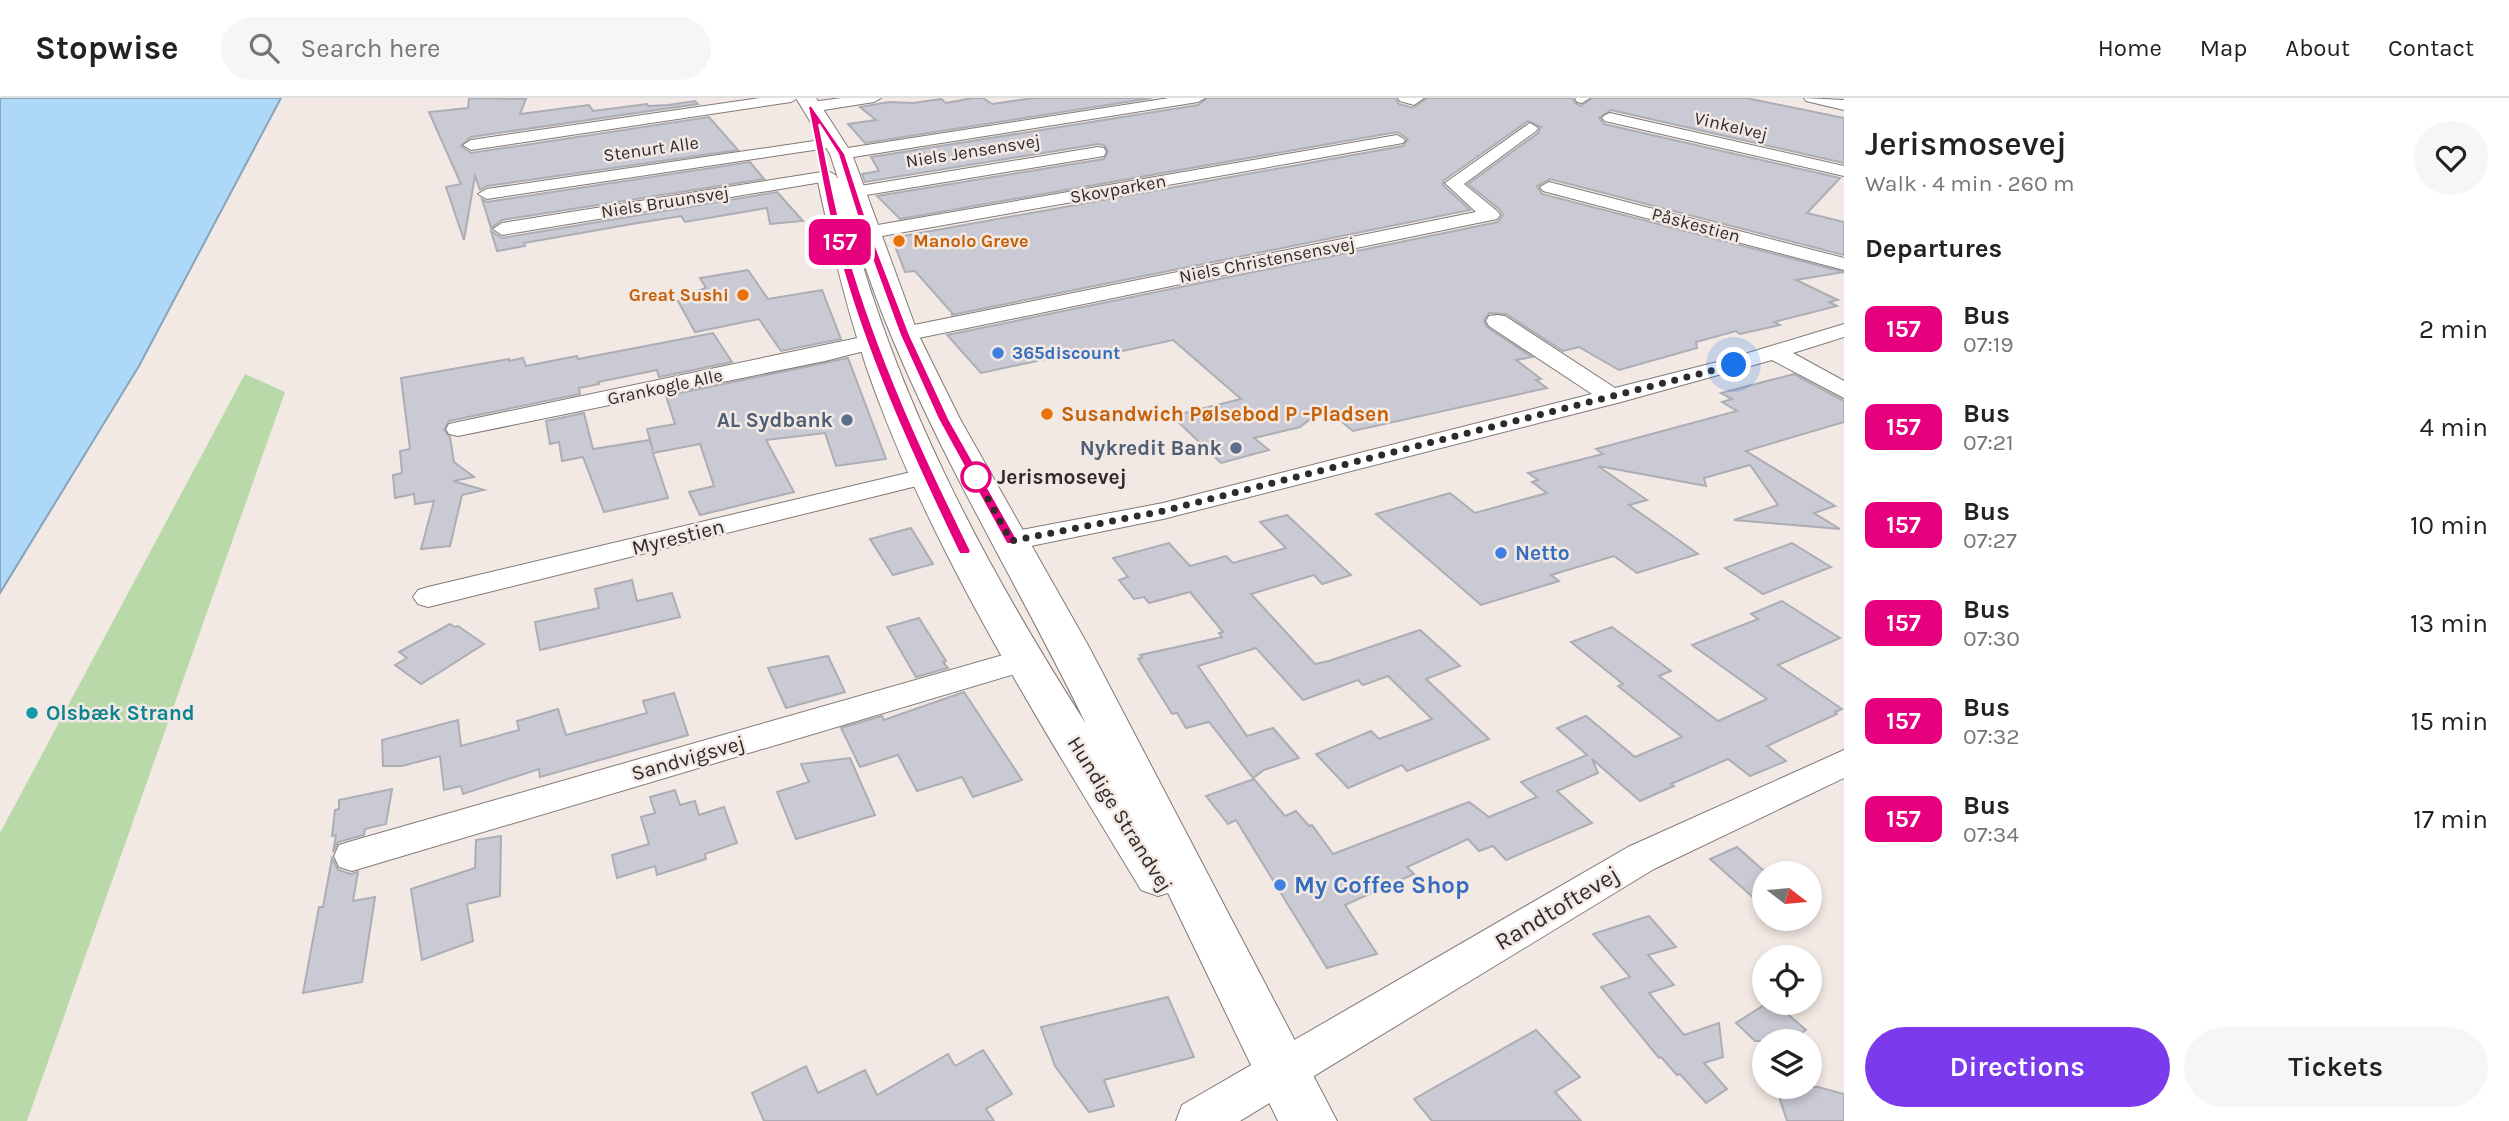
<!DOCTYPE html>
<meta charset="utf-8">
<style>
body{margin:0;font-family:Karla,sans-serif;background:#f6f6f6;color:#222;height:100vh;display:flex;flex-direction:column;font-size:26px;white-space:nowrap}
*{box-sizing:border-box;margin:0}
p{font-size:23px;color:#767676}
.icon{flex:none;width:38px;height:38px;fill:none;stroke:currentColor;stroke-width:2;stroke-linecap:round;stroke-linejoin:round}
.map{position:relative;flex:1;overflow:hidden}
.panel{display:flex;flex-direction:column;background:#fff;width:665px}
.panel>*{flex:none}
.badge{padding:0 14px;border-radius:10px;font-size:24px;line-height:46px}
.needle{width:46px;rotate:106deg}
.tools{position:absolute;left:1752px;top:763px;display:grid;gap:14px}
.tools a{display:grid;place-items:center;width:70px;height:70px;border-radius:50%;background:#fff;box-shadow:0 4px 10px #0003;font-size:35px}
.you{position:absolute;width:35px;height:35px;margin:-18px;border:5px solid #fff;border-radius:50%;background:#1a73e8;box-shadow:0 0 0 10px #1a73e833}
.map>.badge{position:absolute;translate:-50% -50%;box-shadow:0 0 0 4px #fff}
h2{padding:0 21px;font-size:26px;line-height:63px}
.round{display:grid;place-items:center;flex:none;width:74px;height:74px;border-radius:37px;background:#f6f6f6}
.overview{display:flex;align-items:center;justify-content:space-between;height:119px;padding:0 21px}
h1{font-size:33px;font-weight:600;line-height:52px}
.button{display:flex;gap:14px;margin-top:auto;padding:14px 21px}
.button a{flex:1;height:80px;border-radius:42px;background:#7c3aed;color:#fff;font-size:28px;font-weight:600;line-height:80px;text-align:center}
.button a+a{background:#f6f6f6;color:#222}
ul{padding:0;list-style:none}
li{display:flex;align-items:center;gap:21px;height:98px;padding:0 21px}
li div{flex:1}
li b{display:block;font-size:26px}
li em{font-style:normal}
li .badge{min-width:77px;font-weight:700;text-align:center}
header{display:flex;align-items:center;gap:42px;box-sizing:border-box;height:98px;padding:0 35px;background:#fff;border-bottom:2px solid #e0e0e0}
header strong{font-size:33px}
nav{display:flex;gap:38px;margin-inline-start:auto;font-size:24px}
.search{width:490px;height:63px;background:#f6f6f6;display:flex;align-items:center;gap:18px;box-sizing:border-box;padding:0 24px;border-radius:38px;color:#767676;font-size:26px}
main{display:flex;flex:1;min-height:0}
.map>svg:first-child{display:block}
.green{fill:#b9d9a9}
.water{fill:#add8f8;stroke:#87a4ba;stroke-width:2}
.building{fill:#c9cad3;stroke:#acadb5;stroke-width:2}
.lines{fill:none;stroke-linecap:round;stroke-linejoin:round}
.street-casing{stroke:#817975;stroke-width:2}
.secondary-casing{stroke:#817975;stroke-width:2}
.street{fill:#fff;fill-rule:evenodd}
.secondary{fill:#fff;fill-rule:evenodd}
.line{fill:#e6007e;stroke:#fff;stroke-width:2}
.walk{stroke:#2f2b2a;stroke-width:7;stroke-dasharray:0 12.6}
.food-dot{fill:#e8710a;stroke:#f3e9e4;stroke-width:2.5}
.shop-dot{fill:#3f7fe0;stroke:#f3e9e4;stroke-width:2.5}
.service-dot{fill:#5c6f8a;stroke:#f3e9e4;stroke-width:2.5}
.stop-dot{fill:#fff;stroke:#e6007e;stroke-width:3.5}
.culture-dot{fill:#0f9aa8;stroke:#f3e9e4;stroke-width:2.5}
.labels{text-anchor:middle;stroke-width:5;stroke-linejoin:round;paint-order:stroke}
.far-street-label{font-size:18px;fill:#2f2b2a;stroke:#f3e9e4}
.far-food-label{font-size:18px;font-weight:bold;fill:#c56008;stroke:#f3e9e4;text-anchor:start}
.far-shop-label{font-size:18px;font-weight:bold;fill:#366cbe;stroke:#f3e9e4;text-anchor:start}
.food-label{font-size:21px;font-weight:bold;fill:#c56008;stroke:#f3e9e4;text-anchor:start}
.service-label{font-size:21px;font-weight:bold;fill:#4e5e75;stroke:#f3e9e4;text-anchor:end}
.stop-label{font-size:21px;font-weight:bold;fill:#2f2b2a;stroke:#f3e9e4;text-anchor:start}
.street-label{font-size:21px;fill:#2f2b2a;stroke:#f3e9e4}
.shop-label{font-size:21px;font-weight:bold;fill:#366cbe;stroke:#f3e9e4;text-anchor:start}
.culture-label{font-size:21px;font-weight:bold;fill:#0d838f;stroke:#f3e9e4;text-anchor:start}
.near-shop-label{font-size:24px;font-weight:bold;fill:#366cbe;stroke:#f3e9e4;text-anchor:start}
.near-street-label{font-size:24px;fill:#2f2b2a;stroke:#f3e9e4}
</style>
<header>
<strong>Stopwise</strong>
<div class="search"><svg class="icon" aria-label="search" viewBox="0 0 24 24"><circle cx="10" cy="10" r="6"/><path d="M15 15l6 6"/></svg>Search here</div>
<nav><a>Home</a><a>Map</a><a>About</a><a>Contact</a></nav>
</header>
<main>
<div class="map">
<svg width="1844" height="1023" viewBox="0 0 1844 1023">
<rect width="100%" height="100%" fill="#f3e9e4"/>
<path class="green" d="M245,276L285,294L27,1023H0V735Z"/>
<path class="water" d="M0,0H281L139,268L0,495Z"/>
<g class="building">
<path d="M469,0L526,1L520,16L589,7L593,13L647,6L648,8L668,7L695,3L698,6L471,39L461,48L471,55L709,19L738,52L487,88L480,92L475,78L464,142L446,89L461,86L429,14L468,10Z"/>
<path d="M973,0H983L992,6L1034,0H1152L865,45L848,26L876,22L860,9L889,4L913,5L941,1L946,5Z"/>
<path d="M1207,0H1395L1399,6L1413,10L1427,0H1572L1575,5L1581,8L1592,0H1746L1844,20V65L1611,12L1599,20L1604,26L1840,80L1807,115L1844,124V157L1550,81L1537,88L1542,96L1844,174L1796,182L1838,202L1829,204L1837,208L1774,224L1780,227L1740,236L1736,233L1696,244L1697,250L1619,272L1579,249L1563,253L1506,216L1489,215L1484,222L1487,229L1532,259L1516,262L1541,281L1536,282L1547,290L1353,333L1332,316L1313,319L1300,329L1254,340L1269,352L1221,365L1172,318L1241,301L1173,242L1100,258L1092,251L981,275L947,237L1498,124L1503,117L1499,111L1468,86L1538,35L1541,29L1528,23L1443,83V87L1470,112L951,217L953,216L915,173L905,174L892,140L1403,48L1408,41L1397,34L900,121L877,98L1104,61L1108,53L1104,47L1098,46L865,84L862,76L879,73L871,59L1198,7Z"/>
<path d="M750,64L764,81L502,122L491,130L482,101L487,104Z"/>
<path d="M777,94L803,123L770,126L767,110L685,124L681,118L632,126L524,145L525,148L497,153L491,133L502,140Z"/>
<path d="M748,172L768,201L822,192L841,241L781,253L759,221L695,234L678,203L685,202L682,197L706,190L700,180Z"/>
<path d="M713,235L732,264L659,279L657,272L598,284L599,286L579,290L580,296L449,323L444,332L450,339L454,364L474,379L453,383L484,392L462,397L450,448L421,451L434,403L415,406L414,396L395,400L393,377L402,375L400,353L410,351L401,280L509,261V263L523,260L526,268L577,258L578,261Z"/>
<path d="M848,260L886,361L836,368L825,335L766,342L794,394L700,417L689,394L714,388L700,346L653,355L668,400L604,414L583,359L562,363L559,344L550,346L546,323L584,315L593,351L650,342L653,353L647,331L675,326L666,298Z"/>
<path d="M1794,276L1844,303V324L1746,353L1835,408L1814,415L1840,431L1734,422L1778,407L1750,367L1704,380L1706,388L1598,368L1647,402L1629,407L1698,456L1637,475L1614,458L1551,477L1559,483L1481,507L1376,416L1450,395L1475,415L1547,395L1532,384L1538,382L1528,375L1603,356L1596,351L1737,313L1722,304L1732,301L1721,295Z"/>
<path d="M1287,417L1351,477L1322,486L1314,477L1251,496L1315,566L1329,563L1420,532L1460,568L1426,581L1489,641L1407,673L1402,667L1348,690L1316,656L1371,633L1379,641L1432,621L1388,578L1363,587L1358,582L1303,602L1256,550L1198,568L1247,638L1273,630L1299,660L1264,672L1253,680L1209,624L1186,630L1177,615L1172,616L1138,561L1142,560L1140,557L1222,539L1219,535L1223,534L1190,494L1149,505L1144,499L1134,501L1119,482L1128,479L1113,460L1169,445L1190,468L1226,458L1233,465L1286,450L1260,424Z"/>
<path d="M911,430L933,466L893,477L870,441Z"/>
<path d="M1792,445L1831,469L1763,496L1725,470Z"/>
<path d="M632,482L637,503L672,495L680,519L540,552L535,524L599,510L595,491Z"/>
<path d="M1782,503L1840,540L1778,567L1842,611L1835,614L1837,616L1767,648L1786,663L1750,678L1728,661L1671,686L1674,688L1640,703L1592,661L1598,675L1557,693L1592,725L1506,762L1493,748L1479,753L1468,741L1407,769L1414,776L1345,807L1377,856L1327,870L1236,722L1228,726L1206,698L1254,681L1285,718L1296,713L1309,728L1312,727L1333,756L1469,704L1489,719L1537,699L1521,684L1587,657L1557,630L1586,618L1635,659L1682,639L1618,588L1623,586L1571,544L1612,529L1671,573L1659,578L1718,623L1767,601L1692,547L1758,521L1751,516Z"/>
<path d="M919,520L946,563L943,564L948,570L916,579L887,529Z"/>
<path d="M450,526L455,529L458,528L484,546L421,586L395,567L407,560L399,554Z"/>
<path d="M828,558L845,594L786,610L768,570Z"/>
<path d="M964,594L1022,682L973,699L962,679L917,693L898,657L860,669L841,630L882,618L884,622Z"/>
<path d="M674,595L688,637L540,679L539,671L463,696L461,688L444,692L440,658L402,668H383L382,642L458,622L461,648L519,632L517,623L558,611L566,637L647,615L643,603Z"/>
<path d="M850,660L875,717L796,741L777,694L809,684L801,666Z"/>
<path d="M392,691L386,726L365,731L364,737L338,744L333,754L336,737L332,738L335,712L339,711V702Z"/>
<path d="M675,692L680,707L695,703L699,717L724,709L737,745L705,756L706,761L657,777L655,768L617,780L612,757L649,746L641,719L655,715L650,699Z"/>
<path d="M501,738L500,798L467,806L473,843L422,862L411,791L475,770L476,742Z"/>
<path d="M1737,749L1764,773V809L1710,761Z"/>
<path d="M332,760L338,772L351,776L358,774L353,803L375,799L362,884L303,895L319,809H323Z"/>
<path d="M1649,818L1676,849L1648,857L1674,887L1649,895L1684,937L1719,925L1723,959L1704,965L1727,991L1706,1005L1680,976L1677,977L1661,959L1659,960L1601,889L1630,879L1593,836Z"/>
<path d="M1168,899L1194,959L1104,982L1114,1008L1089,1014L1055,968L1041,929Z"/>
<path d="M1767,905H1775L1806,932L1790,943H1755L1736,925Z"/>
<path d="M1536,932L1580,979L1555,994L1581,1023H1432L1414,1001Z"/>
<path d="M983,952L1012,996L986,1011L994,1023H764L752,995L806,968L818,995L865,972L877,997L948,956L955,968Z"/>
<path d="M1776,989H1818L1844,996V1023H1787Z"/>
</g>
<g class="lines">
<defs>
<g id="street">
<path d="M760,0H798L791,4L471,52L463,47L471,42Z"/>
<path d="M842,0H881L874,4L811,14L803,9L811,4Z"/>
<path d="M1169,0H1205L1198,4L841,61L833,56L841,51Z"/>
<path d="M1398,0H1424L1414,7L1400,3Z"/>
<path d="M1575,0H1590L1582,5L1577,4Z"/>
<path d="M1804,0L1844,2V12L1806,3Z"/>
<path d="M1610,15L1844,68V78L1605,23L1602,20L1605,17Z"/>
<path d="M1530,25L1538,30L1536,33L1464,86L1497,113L1500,117L1497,121L904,243L896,241L893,236L896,231L904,229L1476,114L1445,85Z"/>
<path d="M1397,37L1405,42L1403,45L843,145L834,139L843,133Z"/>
<path d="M821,42L827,44L829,47L827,50L487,101L478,96L487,91Z"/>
<path d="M1098,49L1104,50L1106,54L1104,58L854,99L845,94L854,89Z"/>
<path d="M828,73L837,78L834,82L502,137L493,131L502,125Z"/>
<path d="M1549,84L1844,160V172L1543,93L1540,89Z"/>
<path d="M1497,217L1505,218L1615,290L1725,262L1844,226V239L1793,255L1844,283V300L1772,262L1621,304L1163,421L1011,452L1001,449L997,443L1001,437L1011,434L1163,405L1592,296L1489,228L1486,223L1489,218Z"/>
<path d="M872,237L880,239L883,244L880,249L825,263L458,338L449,336L446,331L449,326L458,324Z"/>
<path d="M928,370L937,373L941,378L937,383L428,509L418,506L413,499L418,492L428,489Z"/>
<path d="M1024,551L1035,554L1040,562L1035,570L352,773L339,769L334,758L339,747L352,743Z"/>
<path d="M1844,652V680L1654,771L1240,1023H1176L1182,1007L1628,749Z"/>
</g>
<path id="secondary" d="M796,0H816L852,56L918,236L960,321L1089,549L1337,1023H1278L1168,795L1158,798L1141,792C1040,624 930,454 866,268C846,208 831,146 818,84L821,79L829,77L838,80L830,56ZM847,112C860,154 874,197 891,237C946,371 1023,496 1086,626C983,465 895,298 847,112Z"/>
</defs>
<use href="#street" class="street-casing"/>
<use href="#secondary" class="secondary-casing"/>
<use href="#street" class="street"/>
<use href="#secondary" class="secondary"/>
</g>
<path class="line" d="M811,7L845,56L871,136L910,237L949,321L1018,443L1016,446H1007L1005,443L938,321L900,237L863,136L838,56L819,26C828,68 835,111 847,151C877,256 923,356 971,453L969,456H960L958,453C911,355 865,255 837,150C825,104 818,56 808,9Z"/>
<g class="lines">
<path class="walk" d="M976,379L1011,443L1163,413L1734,267"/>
</g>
<g class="food-dot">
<circle cx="899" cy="143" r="7"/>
<circle cx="743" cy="197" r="7"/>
<circle cx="1047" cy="316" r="7"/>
</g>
<g class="shop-dot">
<circle cx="998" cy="255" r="7"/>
<circle cx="1501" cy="455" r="7"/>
<circle cx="1280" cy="787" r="7"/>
</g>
<g class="service-dot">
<circle cx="847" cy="322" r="7"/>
<circle cx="1236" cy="350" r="7"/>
</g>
<circle class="stop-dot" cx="976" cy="379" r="14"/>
<circle class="culture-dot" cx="32" cy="615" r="7"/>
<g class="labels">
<g class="far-street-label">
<text transform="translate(1731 28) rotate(13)" y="6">Vinkelvej</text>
<text transform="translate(651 51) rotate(-8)" y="6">Stenurt Alle</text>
<text transform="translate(973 53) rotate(-9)" y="6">Niels Jensensvej</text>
<text transform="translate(1118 91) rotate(-10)" y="6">Skovparken</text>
<text transform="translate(665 104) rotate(-9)" y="6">Niels Bruunsvej</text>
<text transform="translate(1696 127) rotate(15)" y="6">Påskestien</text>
<text transform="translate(1267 162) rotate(-11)" y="6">Niels Christensensvej</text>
<text transform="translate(665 289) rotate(-12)" y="6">Grankogle Alle</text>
</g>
<g class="far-food-label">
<text x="913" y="149">Manolo Greve</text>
<text x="729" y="203" text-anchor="end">Great Sushi</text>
</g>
<g class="far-shop-label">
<text x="1012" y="261">365discount</text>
</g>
<g class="food-label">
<text x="1061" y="323">Susandwich Pølsebod P -Pladsen</text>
</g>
<g class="service-label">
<text x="833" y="329">AL Sydbank</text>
<text x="1222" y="357">Nykredit Bank</text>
</g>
<g class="stop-label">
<text x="997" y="386">Jerismosevej</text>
</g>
<g class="street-label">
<text transform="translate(678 439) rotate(-14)" y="7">Myrestien</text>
<text transform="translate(688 660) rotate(-16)" y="7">Sandvigsvej</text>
<text transform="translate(1120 716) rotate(58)" y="7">Hundige Strandvej</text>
</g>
<g class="shop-label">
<text x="1515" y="462">Netto</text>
</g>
<g class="culture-label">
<text x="46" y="622">Olsbæk Strand</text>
</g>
<g class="near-shop-label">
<text x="1294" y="795">My Coffee Shop</text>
</g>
<g class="near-street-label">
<text transform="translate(1557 810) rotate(-31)" y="8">Randtoftevej</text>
</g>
</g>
</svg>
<div class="tools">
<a><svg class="needle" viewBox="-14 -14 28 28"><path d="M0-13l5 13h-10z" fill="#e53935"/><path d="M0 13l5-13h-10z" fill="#767676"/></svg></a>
<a><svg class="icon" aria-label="locate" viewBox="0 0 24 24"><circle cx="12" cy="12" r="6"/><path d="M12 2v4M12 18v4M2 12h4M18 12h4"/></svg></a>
<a><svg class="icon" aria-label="layers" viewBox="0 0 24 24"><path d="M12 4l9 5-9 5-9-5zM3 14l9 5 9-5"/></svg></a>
</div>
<div class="you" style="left:1734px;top:267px"></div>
<b class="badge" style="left:840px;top:144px;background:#e6007e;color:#fff">157</b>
</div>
<section class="panel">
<div class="overview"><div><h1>Jerismosevej</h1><p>Walk · 4 min · 260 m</p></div><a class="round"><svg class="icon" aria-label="heart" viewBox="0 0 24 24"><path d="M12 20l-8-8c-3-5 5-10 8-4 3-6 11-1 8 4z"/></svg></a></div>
<h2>Departures</h2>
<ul>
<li><span class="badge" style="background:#e6007e;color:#fff">157</span><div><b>Bus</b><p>07:19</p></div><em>2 min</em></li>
<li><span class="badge" style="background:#e6007e;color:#fff">157</span><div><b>Bus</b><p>07:21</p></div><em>4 min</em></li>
<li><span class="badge" style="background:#e6007e;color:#fff">157</span><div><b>Bus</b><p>07:27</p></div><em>10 min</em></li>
<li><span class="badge" style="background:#e6007e;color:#fff">157</span><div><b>Bus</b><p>07:30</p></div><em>13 min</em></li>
<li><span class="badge" style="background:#e6007e;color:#fff">157</span><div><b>Bus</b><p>07:32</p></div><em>15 min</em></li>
<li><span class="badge" style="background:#e6007e;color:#fff">157</span><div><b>Bus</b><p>07:34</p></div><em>17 min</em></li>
</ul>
<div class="button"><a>Directions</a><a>Tickets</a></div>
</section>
</main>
